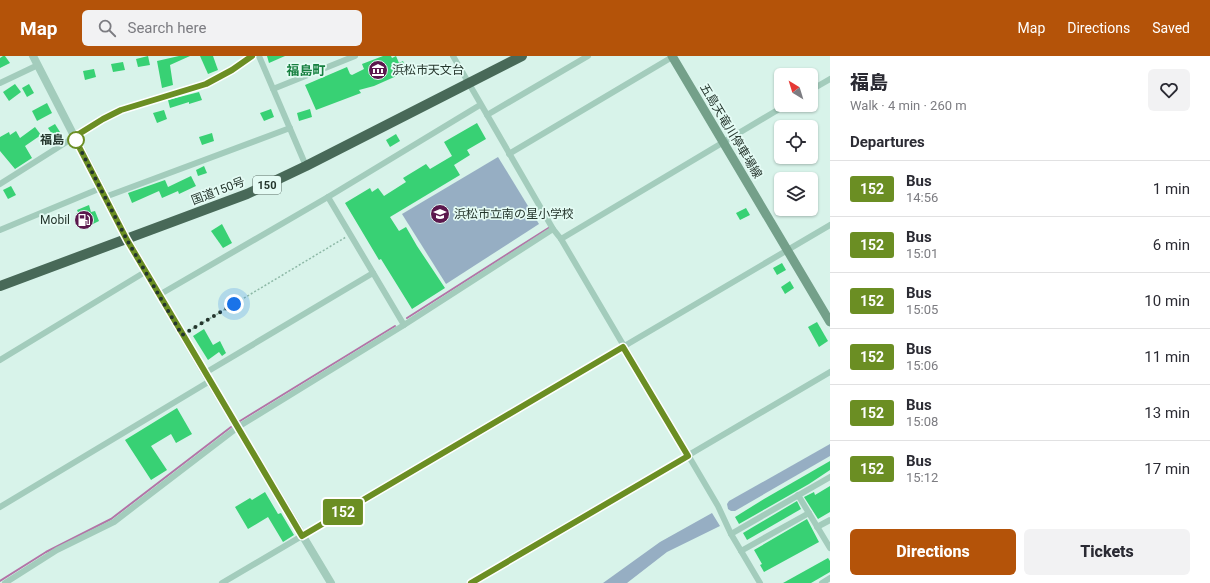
<!DOCTYPE html>
<meta charset="utf-8">
<style>
body{margin:0;font-family:Roboto,"Noto Sans JP",sans-serif;background:#f2f2f3;color:#2b2b33;height:100vh;display:flex;flex-direction:column;font-size:15px;white-space:nowrap}
*{box-sizing:border-box;margin:0}
p{font-size:13px;color:#7c7c81}
.icon{flex:none;width:22px;height:22px;fill:none;stroke:currentColor;stroke-width:2;stroke-linecap:round;stroke-linejoin:round}
.map{position:relative;flex:1;overflow:hidden}
.details{display:flex;flex-direction:column;background:#fff;width:380px}
.details>*{flex:none}
.badge{padding:0 8px;border-radius:3px;font-size:14px;line-height:26px}
.needle{width:26px;rotate:322deg}
.buttons{position:absolute;left:774px;top:12px;display:grid;gap:8px}
.buttons a{display:grid;place-items:center;width:44px;height:44px;border-radius:6px;background:#fff;box-shadow:0 1px 3px #0004;font-size:20px}
.you{position:absolute;width:20px;height:20px;margin:-10px;border:3px solid #fff;border-radius:50%;background:#1a73e8;box-shadow:0 0 0 6px #1a73e833}
.map>.badge{position:absolute;translate:-50% -50%;box-shadow:0 0 0 2px #fff}
h2{padding:0 20px;font-size:15px;line-height:36px}
.round{display:grid;place-items:center;flex:none;width:42px;height:42px;border-radius:6px;background:#f2f2f3}
.summary{display:flex;align-items:center;justify-content:space-between;height:68px;padding:0 20px}
h1{font-size:19px;font-weight:800;line-height:30px}
.cta{display:flex;gap:8px;margin-top:auto;padding:8px 20px}
.cta a{flex:1;height:46px;border-radius:6px;background:#b45309;color:#fff;font-size:16px;font-weight:800;line-height:46px;text-align:center}
.cta a+a{background:#f2f2f3;color:#2b2b33}
ul{padding:0;list-style:none}
li{display:flex;align-items:center;gap:12px;height:56px;padding:0 20px;border-top:1px solid #e1e1e2}
li div{flex:1}
li b{display:block;font-size:15px}
li em{font-style:normal}
li .badge{min-width:44px;font-weight:700;text-align:center}
header{display:flex;align-items:center;gap:24px;box-sizing:border-box;height:56px;padding:0 20px;background:#b45309;color:#fff}
header strong{font-size:19px}
nav{display:flex;gap:22px;margin-inline-start:auto;font-size:14px}
.search{width:280px;height:36px;background:#f2f2f3;display:flex;align-items:center;gap:10px;box-sizing:border-box;padding:0 14px;border-radius:6px;color:#7c7c81;font-size:15px}
main{display:flex;flex:1;min-height:0}
.map>svg:first-child{display:block}
.green{fill:#96aec3}
.lines{fill:none;stroke-linecap:round;stroke-linejoin:round}
.stream{stroke:#b374a7;stroke-width:2}
.building{fill:#38d174}
.path{stroke:#8db8a6;stroke-width:1.5;stroke-dasharray:2 2;stroke-linecap:butt}
.minor{stroke:#a3ccbc;stroke-width:6}
.tertiary{stroke:#a3ccbc;stroke-width:8}
.secondary{stroke:#74a08a;stroke-width:9}
.trunk{stroke:#486958;stroke-width:10}
.line-casing{stroke:#fff;stroke-width:9}
.line{stroke:#6b8e23;stroke-width:6}
.walk{stroke:#25362d;stroke-width:4;stroke-dasharray:0 7.2}
.stop-dot{fill:#fff;stroke:#6b8e23;stroke-width:2}
.labels{text-anchor:middle;stroke-width:3.5;stroke-linejoin:round;paint-order:stroke}
.shield{fill:#e4fbf4;stroke:#5e7169;stroke-width:1}
.shield-label{font-size:11px;font-weight:bold;fill:#25362d}
.poi-label{font-size:12px;fill:#25362d;stroke:#e4fbf4;text-anchor:start}
.street-label{font-size:12px;fill:#25362d;stroke:#e4fbf4}
.stop-label{font-size:12px;font-weight:bold;fill:#25362d;stroke:#e4fbf4;text-anchor:end}
.neighbourhood-label{font-size:13px;font-weight:bold;fill:#178040;stroke:#e4fbf4}
</style>
<header>
<strong>Map</strong>
<div class="search"><svg class="icon" aria-label="search" viewBox="0 0 24 24"><circle cx="10" cy="10" r="6"/><path d="M15 15l6 6"/></svg>Search here</div>
<nav><a>Map</a><a>Directions</a><a>Saved</a></nav>
</header>
<main>
<div class="map">
<svg width="830" height="527" viewBox="0 0 830 527">
<rect width="100%" height="100%" fill="#d8f3ea"/>
<g class="green">
<path d="M498,101L539,168L446,228L402,158Z"/>
<path d="M830,388V400L735,455H731L728,453L727,448L729,445Z"/>
<path d="M712,457L720,470L667,496L627,527H603L660,486Z"/>
</g>
<g class="lines">
<g class="stream">
<path d="M407,262L550,171"/>
<path d="M240,365L395,270"/>
<path d="M0,525L46,496L111,463L231,371"/>
</g>
</g>
<g class="building">
<path d="M3,0H5L10,7L0,12V2Z"/>
<path d="M148,0L150,9L138,11L136,3Z"/>
<path d="M179,0H190L170,9L173,29L162,32L157,5Z"/>
<path d="M200,0H213L218,14L208,18Z"/>
<path d="M267,0H285L269,7Z"/>
<path d="M383,0H391L392,2L396,0L399,7L403,5L406,12L399,15L401,18L374,30L359,34L361,37L316,54L305,29L347,11L350,18L352,19L364,13L362,8Z"/>
<path d="M123,6L125,14L113,16L111,8Z"/>
<path d="M94,13L96,21L85,24L83,15Z"/>
<path d="M15,28L21,36L9,45L3,36Z"/>
<path d="M29,28L34,37L27,41L22,32Z"/>
<path d="M199,36L202,44L189,48V46L170,52L168,44Z"/>
<path d="M47,47L52,57L37,65L32,55Z"/>
<path d="M271,53L274,61L264,65L260,57Z"/>
<path d="M310,53L312,61L299,65L297,57Z"/>
<path d="M164,54L167,63L157,67L153,57Z"/>
<path d="M477,67L486,83L467,94L470,99L454,109L460,119L390,161L399,175L406,171L417,190L445,232L412,253L381,203L379,204L345,147L370,132L372,136L378,132L384,140L406,126L403,122L426,108L430,113L452,100L444,86Z"/>
<path d="M55,68L60,76L54,81L48,72Z"/>
<path d="M35,71L41,79L25,90L32,102L15,113L0,95V81L9,76L10,79L16,75L20,82Z"/>
<path d="M212,77L214,85L202,89L199,81Z"/>
<path d="M396,78L400,85L390,91L386,84Z"/>
<path d="M204,110L207,117L198,120L196,114Z"/>
<path d="M191,120L196,130L179,138L178,135L162,142L159,135L132,147L128,137L165,124L168,131Z"/>
<path d="M11,130L16,139L8,143L3,134Z"/>
<path d="M89,149L91,156L95,155L99,165L85,172L77,154Z"/>
<path d="M746,152L750,159L740,164L736,157Z"/>
<path d="M222,168L232,187L223,192L211,175Z"/>
<path d="M782,207L786,214L777,219L773,212Z"/>
<path d="M790,225L794,232L785,238L781,231Z"/>
<path d="M817,266L828,285L819,291L808,271Z"/>
<path d="M204,273L213,289L220,285L226,297L222,300L219,296L208,304L193,280Z"/>
<path d="M177,352L192,378L176,387L171,378L151,390L167,414L151,424L125,384Z"/>
<path d="M830,405V414L809,428L739,468L735,461L764,443Z"/>
<path d="M830,430V456L818,463L804,441L814,436L815,439Z"/>
<path d="M265,436L278,458L281,457L294,479L283,486L268,461L248,473L235,451L250,442L252,444Z"/>
<path d="M797,445L801,453L747,484L743,477Z"/>
<path d="M807,463L819,486L764,516L760,509L762,508L754,494Z"/>
<path d="M828,502L830,505V516L811,527H783Z"/>
</g>
<g class="lines">
<path class="path" d="M189,275L346,181"/>
<g class="minor">
<path d="M259,0L306,110"/>
<path d="M453,0L553,173L561,183L718,450L731,478L760,527"/>
<path d="M0,27L38,9"/>
<path d="M273,33L355,0"/>
<path d="M811,34L830,23"/>
<path d="M487,59L588,0"/>
<path d="M509,98L674,0"/>
<path d="M0,128L103,63L121,54L206,28L232,14L251,0"/>
<path d="M105,141L290,72"/>
<path d="M328,141L404,269"/>
<path d="M0,174L101,132"/>
<path d="M561,183L786,49"/>
<path d="M159,239L328,141L480,49"/>
<path d="M0,304L145,216"/>
<path d="M205,317L373,217"/>
<path d="M798,439L830,492"/>
<path d="M0,451L210,325"/>
<path d="M817,471L830,464"/>
<path d="M731,478L830,421"/>
<path d="M741,495L809,457"/>
<path d="M5,527L57,494L114,466L238,371L404,269L553,173"/>
<path d="M222,527L830,169"/>
<path d="M471,527L830,316"/>
<path d="M822,527L830,522"/>
</g>
<path class="tertiary" d="M33,0L127,183L205,317L331,527"/>
<path class="secondary" d="M672,0L830,266"/>
<path class="trunk" d="M0,230L247,138L306,110L522,0"/>
</g>
<g class="lines">
<defs>
<path id="line" d="M252,0L232,14L206,28L121,54L103,63L74,81L127,184L146,216L302,480L623,291L688,400L471,527"/>
</defs>
<use href="#line" class="line-casing"/>
<use href="#line" class="line"/>
<path class="walk" d="M76,84L74,81L127,184L182,279L234,248"/>
</g>
<defs>
<symbol id="museum-disc" viewBox="-11 -11 22 22"><circle r="9.5" fill="#5b184d" stroke="#e4fbf4"/><path d="M0-6L6-3V-2H-6V-3ZM-5-1h2V3h-2ZM-1-1h2V3h-2ZM3-1h2V3H3ZM-6 4H6V6H-6Z" fill="#fff"/></symbol>
<symbol id="school-disc" viewBox="-11 -11 22 22"><circle r="9.5" fill="#5b184d" stroke="#e4fbf4"/><path d="M0-5L7-2L0 1L-7-2ZM-4 1L0 2.5L4 1V4Q0 6-4 4Z" fill="#fff"/></symbol>
<symbol id="fuel-disc" viewBox="-11 -11 22 22"><circle r="9.5" fill="#5b184d" stroke="#e4fbf4"/><path d="M-5.5-6h7V0h2V4h1.3V-2.5L3-4.5l.8-.8L6-3V5H2.5V1h-1V6h-7ZM-4.2-4.7v3.2H.2V-4.7Z" fill="#fff"/></symbol>
</defs>
<g fill-rule="evenodd">
<use href="#museum-disc" x="367" y="3" width="22" height="22"/>
<use href="#school-disc" x="429" y="147" width="22" height="22"/>
<use href="#fuel-disc" x="73" y="153" width="22" height="22"/>
</g>
<circle class="stop-dot" cx="76" cy="84" r="8"/>
<g class="labels">
<rect class="shield" x="253" y="120" width="28" height="18" rx="3"/>
<g class="shield-label">
<text x="267" y="133">150</text>
</g>
<g class="poi-label">
<text x="392" y="18">浜松市天文台</text>
<text x="454" y="162">浜松市立南の星小学校</text>
<text x="70" y="168" text-anchor="end">Mobil</text>
</g>
<g class="street-label">
<text transform="translate(731 75) rotate(59)" y="4">五島天竜川停車場線</text>
<text transform="translate(218 135) rotate(-21)" y="4">国道150号</text>
</g>
<g class="stop-label">
<text x="64" y="88">福島</text>
</g>
<g class="neighbourhood-label">
<text x="306" y="19">福島町</text>
</g>
</g>
</svg>
<div class="buttons">
<a><svg class="needle" viewBox="-14 -14 28 28"><path d="M0-13l5 13h-10z" fill="#e53935"/><path d="M0 13l5-13h-10z" fill="#7c7c81"/></svg></a>
<a><svg class="icon" aria-label="locate" viewBox="0 0 24 24"><circle cx="12" cy="12" r="6"/><path d="M12 2v4M12 18v4M2 12h4M18 12h4"/></svg></a>
<a><svg class="icon" aria-label="layers" viewBox="0 0 24 24"><path d="M12 4l9 5-9 5-9-5zM3 14l9 5 9-5"/></svg></a>
</div>
<div class="you" style="left:234px;top:248px"></div>
<b class="badge" style="left:343px;top:456px;background:#6b8e23;color:#fff">152</b>
</div>
<section class="details">
<div class="summary"><div><h1>福島</h1><p>Walk · 4 min · 260 m</p></div><a class="round"><svg class="icon" aria-label="heart" viewBox="0 0 24 24"><path d="M12 20l-8-8c-3-5 5-10 8-4 3-6 11-1 8 4z"/></svg></a></div>
<h2>Departures</h2>
<ul>
<li><span class="badge" style="background:#6b8e23;color:#fff">152</span><div><b>Bus</b><p>14:56</p></div><em>1 min</em></li>
<li><span class="badge" style="background:#6b8e23;color:#fff">152</span><div><b>Bus</b><p>15:01</p></div><em>6 min</em></li>
<li><span class="badge" style="background:#6b8e23;color:#fff">152</span><div><b>Bus</b><p>15:05</p></div><em>10 min</em></li>
<li><span class="badge" style="background:#6b8e23;color:#fff">152</span><div><b>Bus</b><p>15:06</p></div><em>11 min</em></li>
<li><span class="badge" style="background:#6b8e23;color:#fff">152</span><div><b>Bus</b><p>15:08</p></div><em>13 min</em></li>
<li><span class="badge" style="background:#6b8e23;color:#fff">152</span><div><b>Bus</b><p>15:12</p></div><em>17 min</em></li>
</ul>
<div class="cta"><a>Directions</a><a>Tickets</a></div>
</section>
</main>
